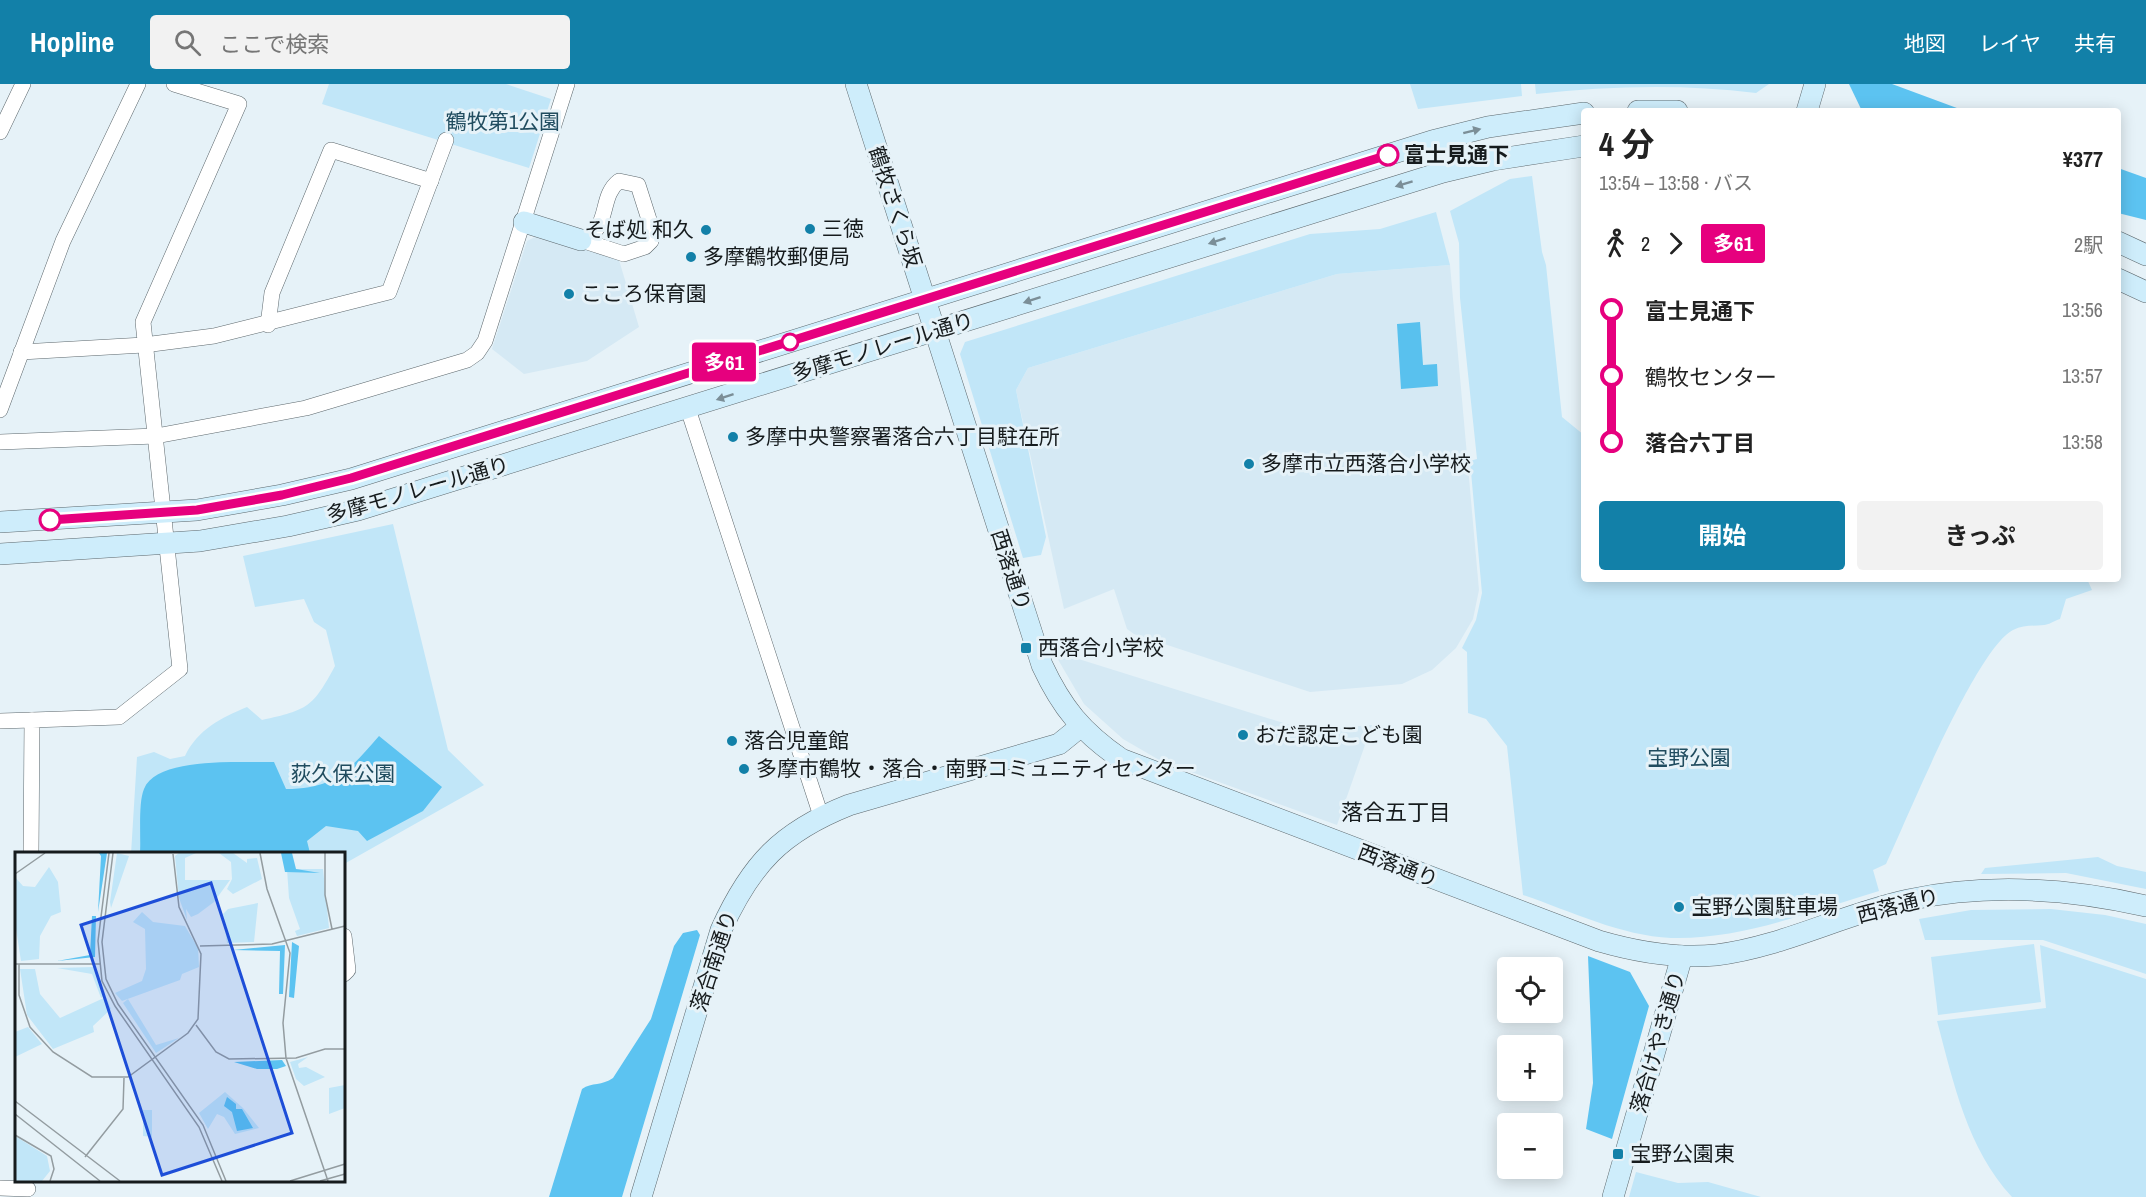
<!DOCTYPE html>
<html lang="ja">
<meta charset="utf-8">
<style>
body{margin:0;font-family:"Archivo Narrow","Noto Sans JP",sans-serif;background:#f2f2f2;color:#222;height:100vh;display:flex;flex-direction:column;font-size:22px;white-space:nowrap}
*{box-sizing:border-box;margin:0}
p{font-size:20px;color:#767676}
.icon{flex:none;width:33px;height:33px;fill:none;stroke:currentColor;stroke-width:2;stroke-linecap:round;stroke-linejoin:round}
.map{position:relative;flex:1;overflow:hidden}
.sheet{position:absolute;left:1581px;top:24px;width:540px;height:474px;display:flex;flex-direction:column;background:#fff;border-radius:6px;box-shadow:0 3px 15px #0003}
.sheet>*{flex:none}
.badge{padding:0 12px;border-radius:4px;font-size:21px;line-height:39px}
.tools{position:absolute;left:1497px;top:873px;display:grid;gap:12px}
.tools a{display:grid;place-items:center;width:66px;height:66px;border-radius:6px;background:#fff;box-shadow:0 3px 15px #0003;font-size:30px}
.map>.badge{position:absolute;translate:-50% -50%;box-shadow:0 0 0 3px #fff}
.legs{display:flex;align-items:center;gap:9px;height:66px;padding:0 18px;font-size:20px}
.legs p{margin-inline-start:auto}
.head{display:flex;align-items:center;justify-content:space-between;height:102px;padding:0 18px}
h1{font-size:33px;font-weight:700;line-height:45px}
.cta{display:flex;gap:12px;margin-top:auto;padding:12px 18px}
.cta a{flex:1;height:69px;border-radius:6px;background:#1280a8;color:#fff;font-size:24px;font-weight:700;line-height:69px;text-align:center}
.cta a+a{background:#f2f2f2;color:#222}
ul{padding:0 18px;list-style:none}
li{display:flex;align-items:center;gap:21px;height:66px;font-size:22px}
li i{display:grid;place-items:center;width:9px;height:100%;margin:0 8px;background:currentColor}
li i::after{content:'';width:15px;height:15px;margin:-8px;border:4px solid;border-radius:50%;background:#fff}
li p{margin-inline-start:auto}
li:first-child i{background:linear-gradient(#0000 50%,currentColor 0)}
li:last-child i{background:linear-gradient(currentColor 50%,#0000 0)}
header{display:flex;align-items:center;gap:36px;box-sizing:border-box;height:84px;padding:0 30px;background:#1280a8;color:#fff}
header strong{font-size:28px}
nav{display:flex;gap:33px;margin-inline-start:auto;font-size:21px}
.search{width:420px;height:54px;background:#f2f2f2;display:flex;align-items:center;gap:15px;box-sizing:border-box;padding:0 21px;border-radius:6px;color:#767676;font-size:22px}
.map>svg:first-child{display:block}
.built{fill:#d5e9f4}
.green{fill:#c1e6f8}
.forest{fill:#5cc3f1}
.water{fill:#59c1ee}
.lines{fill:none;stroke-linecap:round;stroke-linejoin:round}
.street-casing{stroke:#5d686d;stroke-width:16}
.secondary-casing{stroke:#5d686d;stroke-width:22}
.street{stroke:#fff;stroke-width:15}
.secondary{stroke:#ceedfb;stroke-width:21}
.oneway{fill:#7b8e97}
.line-1-casing{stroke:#fff;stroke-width:14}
.line-1{stroke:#e6007e;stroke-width:9}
.stop-1-dot{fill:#fff;stroke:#e6007e;stroke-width:3}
.poi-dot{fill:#1280a8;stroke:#e6f2f8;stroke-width:2}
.labels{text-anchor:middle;stroke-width:6;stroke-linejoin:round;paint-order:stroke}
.park-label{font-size:21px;fill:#204c5f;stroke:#e6f2f8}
.stop-label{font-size:21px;font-weight:bold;fill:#161b1d;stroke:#e6f2f8;text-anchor:start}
.street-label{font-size:21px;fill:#161b1d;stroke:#e6f2f8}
.poi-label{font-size:21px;fill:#161b1d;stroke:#e6f2f8;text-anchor:start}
.neighbourhood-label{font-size:22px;fill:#161b1d;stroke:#e6f2f8}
.inset-road{fill:none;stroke:#939ca0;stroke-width:1.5}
.view{fill:#1d4ed8;fill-opacity:0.15;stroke:#1d4ed8;stroke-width:3}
.inset-edge{fill:none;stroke:#161b1d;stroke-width:3}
</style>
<header>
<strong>Hopline</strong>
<div class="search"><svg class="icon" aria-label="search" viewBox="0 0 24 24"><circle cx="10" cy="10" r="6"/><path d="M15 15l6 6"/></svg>ここで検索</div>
<nav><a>地図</a><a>レイヤ</a><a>共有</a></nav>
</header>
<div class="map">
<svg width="2146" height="1113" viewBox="0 0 2146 1113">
<rect width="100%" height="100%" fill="#e6f2f8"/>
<g class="built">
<path d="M539,151L619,176L639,243L587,277L524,290L492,265L527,157Z"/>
<path d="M1450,181L1479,506L1473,535L1456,564L1432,586L1402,600L1310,608L1134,550L1127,545L1114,505L1064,525L1016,306L1028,284L1337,190Z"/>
<path d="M1053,567L1306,646L1372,641L1337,741L1161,677L1123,655L1084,620Z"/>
</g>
<g class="green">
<path d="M329,0H506L551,15L529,84L322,20Z"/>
<path d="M1410,0H1521L1522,12L1418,25Z"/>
<path d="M1535,0H1769L1756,9C1682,0 1610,2 1536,10Z"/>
<path d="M1532,92L1542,168L1546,181L1562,333L1584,351V495H2087L2092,506L2066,515L2060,535C2054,537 2048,541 2044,541C2033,542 2023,541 2013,546C1976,565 1907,735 1886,780L1873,786L1879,807C1812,827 1742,856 1671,854C1621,852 1570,827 1523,811L1507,662L1486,635L1468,629L1467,568L1462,564L1476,536L1482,509L1470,377L1477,375L1460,214L1459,159L1450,127L1510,95Z"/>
<path d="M1436,128L1450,181L1337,190L1028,284L1016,306L1046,453L1041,471L1023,474L960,270L965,258L1310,150L1380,145Z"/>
<path d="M393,440L448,666L484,701L344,780V770H131L137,673L154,668L170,675L185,672C198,645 221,634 247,623L262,636C308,626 313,623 335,582L326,546L314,538L304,515L255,523L243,472Z"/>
<path d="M2098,773L2117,782L2146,788V805L2066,789L1981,790L1985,784Z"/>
<path d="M2051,825L2105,831L2146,840V890L2043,856H1925L1919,835L1971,826Z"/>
<path d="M2034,860L2041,918L1938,931L1931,873Z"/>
<path d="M2040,861L2146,895V1113H2012C1967,1064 1954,1000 1937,937L2046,924Z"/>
<path d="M1636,1088L1678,1099L1708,1098L1761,1113H1629Z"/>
</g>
<g class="forest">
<path d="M1849,0H1892L1965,27H1862Z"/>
<path d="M2118,84L2146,94V136L2118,129Z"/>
<path d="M379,652L442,703L423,727L367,757L358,747L326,742L307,757L310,769H140C141,753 138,719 144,705C157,672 243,679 274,678L286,705C335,705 349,686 379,652Z"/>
<path d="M697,846L700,851L622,1113H549L582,1005C592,998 602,1002 613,994L651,935L674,862L683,849Z"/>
<path d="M1588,872L1630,888L1649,922L1612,1055L1586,1045L1593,999Z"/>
</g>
<path class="water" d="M1420,238L1423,281L1437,280L1438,302L1401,305L1397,240Z"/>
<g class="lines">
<defs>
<g id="street">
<path d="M0,48L23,0"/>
<path d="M619,97L638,101L653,148L651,157L645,163L624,170L581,156C612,145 598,113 619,97Z"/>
<path d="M268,241L272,209L331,66L431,97"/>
<path d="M21,268L144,261L214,252L389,208L446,56"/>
<path d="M688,325L821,732"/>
<path d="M0,326L63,157L138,0"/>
<path d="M0,358L156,352L306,324L467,276L477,269L485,257L567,0"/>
<path d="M0,637L32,636"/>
<path d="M31,770L32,636L119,633L180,585L143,238L239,20L174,0"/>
<path d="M344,852L348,886L344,890"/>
<path d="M0,1104L28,1105"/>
</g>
<g id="secondary">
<path d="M856,0L1042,581C1062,624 1082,648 1121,675L1599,857C1637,868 1676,875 1716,871C1782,863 1843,830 1908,816C1987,799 2067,804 2146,822"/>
<path d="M1638,27H1677"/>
<path d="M1807,27L1815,0"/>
<path d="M524,138L581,156"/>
<path d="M2118,158L2146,171"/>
<path d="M2118,195L2146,208"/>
<path d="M0,438L197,426L282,411L351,395L1432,57L1488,43L1584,29"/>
<path d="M0,470L200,457L288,442L358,426L1443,88L1493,76L1584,62"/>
<path d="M641,1113L721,846C751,780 781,748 849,721L1059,660L1080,643"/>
<path d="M1613,1113L1682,872"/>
</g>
</defs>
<use href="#street" class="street-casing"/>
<use href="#secondary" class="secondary-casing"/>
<use href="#street" class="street"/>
<use href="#secondary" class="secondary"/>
</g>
<defs><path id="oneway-solid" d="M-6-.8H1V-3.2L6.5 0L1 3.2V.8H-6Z" transform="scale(1.5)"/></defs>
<g class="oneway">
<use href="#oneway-solid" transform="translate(1472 47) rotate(-14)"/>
<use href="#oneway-solid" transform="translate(1404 100) rotate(163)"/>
<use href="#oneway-solid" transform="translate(1217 157) rotate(162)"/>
<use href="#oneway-solid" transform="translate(1032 216) rotate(162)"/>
<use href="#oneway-solid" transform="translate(725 313) rotate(162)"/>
</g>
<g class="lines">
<defs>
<path id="line-1" d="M50,436L197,426L282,411L351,394L1388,71"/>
</defs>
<use href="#line-1" class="line-1-casing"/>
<use href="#line-1" class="line-1"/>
</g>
<g class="stop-1-dot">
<circle cx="1388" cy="71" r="10"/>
<circle cx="790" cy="258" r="8"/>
<circle cx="50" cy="436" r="10"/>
</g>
<g class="poi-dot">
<circle cx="810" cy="145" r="6"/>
<circle cx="706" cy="146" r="6"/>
<circle cx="691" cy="173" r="6"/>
<circle cx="569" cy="210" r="6"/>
<circle cx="733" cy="353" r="6"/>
<circle cx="1249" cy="380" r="6"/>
<rect x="1020" y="558" width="12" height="12" rx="3"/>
<circle cx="1243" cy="651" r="6"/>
<circle cx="732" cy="657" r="6"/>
<circle cx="744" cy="685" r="6"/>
<circle cx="1679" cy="823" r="6"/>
<rect x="1612" y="1064" width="12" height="12" rx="3"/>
</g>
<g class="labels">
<g class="park-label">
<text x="503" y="45">鶴牧第1公園</text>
<text x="1689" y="681">宝野公園</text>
<text x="343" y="697">荻久保公園</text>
</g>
<g class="stop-label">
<text x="1404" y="78">富士見通下</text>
</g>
<g class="street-label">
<text transform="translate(895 123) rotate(72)" y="7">鶴牧さくら坂</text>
<text transform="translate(883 263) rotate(-17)" y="7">多摩モノレール通り</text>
<text transform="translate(418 406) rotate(-16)" y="7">多摩モノレール通り</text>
<text transform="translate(1011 486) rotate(72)" y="7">西落通り</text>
<text transform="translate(1398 782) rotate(21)" y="7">西落通り</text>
<text transform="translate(1898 822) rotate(-14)" y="7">西落通り</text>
<text transform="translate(714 877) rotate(-72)" y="7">落合南通り</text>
<text transform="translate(1658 958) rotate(-74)" y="7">落合けやき通り</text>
</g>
<g class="poi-label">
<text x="822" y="152">三徳</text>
<text x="694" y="153" text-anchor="end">そば処 和久</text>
<text x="703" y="180">多摩鶴牧郵便局</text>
<text x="581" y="217">こころ保育園</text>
<text x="745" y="360">多摩中央警察署落合六丁目駐在所</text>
<text x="1261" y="387">多摩市立西落合小学校</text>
<text x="1038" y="571">西落合小学校</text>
<text x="1255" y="658">おだ認定こども園</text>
<text x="744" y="664">落合児童館</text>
<text x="756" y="692">多摩市鶴牧・落合・南野コミュニティセンター</text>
<text x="1691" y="830">宝野公園駐車場</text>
<text x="1630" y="1077">宝野公園東</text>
</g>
<g class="neighbourhood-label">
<text x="1396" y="736">落合五丁目</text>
</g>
</g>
<g transform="translate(15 768)">
<rect width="330" height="330" fill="#e6f2f8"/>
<path d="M102,1L114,4L96,56L95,50ZM164,1H181L170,6V28H215L199,50L183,62L176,65L171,57L172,68L164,46L160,4ZM204,1H218L232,11V7L242,6L247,27L218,42L212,37L217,27L216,10ZM34,15L43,30L46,60L36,64L25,84L24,107L6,109L0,70V25L8,34L20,35ZM272,17H308L314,76L282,84L280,79L285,77L274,46ZM243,51L239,90L212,91L208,62L213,57ZM127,60L138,70L170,74L183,96L184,115L167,122L165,128L107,149L100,141L127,129L131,117L130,77L118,70ZM78,115L90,144L86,146L77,122L42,116ZM5,117H20L25,142L45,166L91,145L96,157L78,174L79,180L38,197L12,163ZM113,147L141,193L164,186L141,201L108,151ZM13,175L27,192L0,205V180ZM293,205L283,212L284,216L291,215L310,225L289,234L281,227L275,210ZM330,233V256L314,262V236ZM210,240L228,256L244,276L220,282L209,265L202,262L193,277L184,261ZM128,258H137V285L128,284ZM0,284L32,304L35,319L27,329H0Z" fill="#c1e6f8"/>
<path d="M84,1H92L83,60L86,4ZM266,1H277L281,17L305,21L270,20ZM77,64H81L80,105L42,109L75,103ZM277,90L284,94L279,146L274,145ZM270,93L268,142H264L265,99L218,98ZM267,208L271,214L262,217H242L219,210ZM212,245L221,252V257H227L238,276L222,279L217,260L209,254Z" fill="#5cc3f1"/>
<path class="inset-road" d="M94,1L83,89L87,129L100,154L184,275L207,329M98,1L87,90L91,127L103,152L188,273L211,329M245,1L252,37L275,101L268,171L271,206L313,329M310,1V43L317,77M0,22L30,1M185,94L257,92L330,74M0,112H85M4,112V143L15,175L38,200L77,225H113L173,181L183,167L186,102L164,55L158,2M181,173L201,200L214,207L281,206L310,197H330M0,249L105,329M0,262L85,329M0,283L36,304L39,317L35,329M70,305L108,257L109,226M275,329L330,312M305,329L330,322"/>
<path class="view" d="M196,31L277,281L147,323L66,73Z"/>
<rect width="330" height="330" class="inset-edge"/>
</g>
</svg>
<div class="tools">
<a><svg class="icon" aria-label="locate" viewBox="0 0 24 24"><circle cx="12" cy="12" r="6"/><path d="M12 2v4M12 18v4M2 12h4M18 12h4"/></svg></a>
<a>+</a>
<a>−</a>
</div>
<b class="badge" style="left:724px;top:278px;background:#e6007e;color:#fff">多61</b>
<section class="sheet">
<div class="head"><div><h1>4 分</h1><p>13:54 – 13:58 · バス</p></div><b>¥377</b></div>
<div class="legs"><svg class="icon" aria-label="walk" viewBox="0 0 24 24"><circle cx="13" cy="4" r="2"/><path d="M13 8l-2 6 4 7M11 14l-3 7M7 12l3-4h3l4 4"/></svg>2<svg class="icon" aria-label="forward" viewBox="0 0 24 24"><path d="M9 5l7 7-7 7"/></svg><b class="badge" style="background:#e6007e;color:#fff">多61</b><p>2駅</p></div>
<ul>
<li><i style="color:#e6007e"></i><b>富士見通下</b><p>13:56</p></li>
<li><i style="color:#e6007e"></i><span>鶴牧センター</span><p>13:57</p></li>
<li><i style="color:#e6007e"></i><b>落合六丁目</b><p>13:58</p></li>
</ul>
<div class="cta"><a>開始</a><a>きっぷ</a></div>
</section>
</div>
